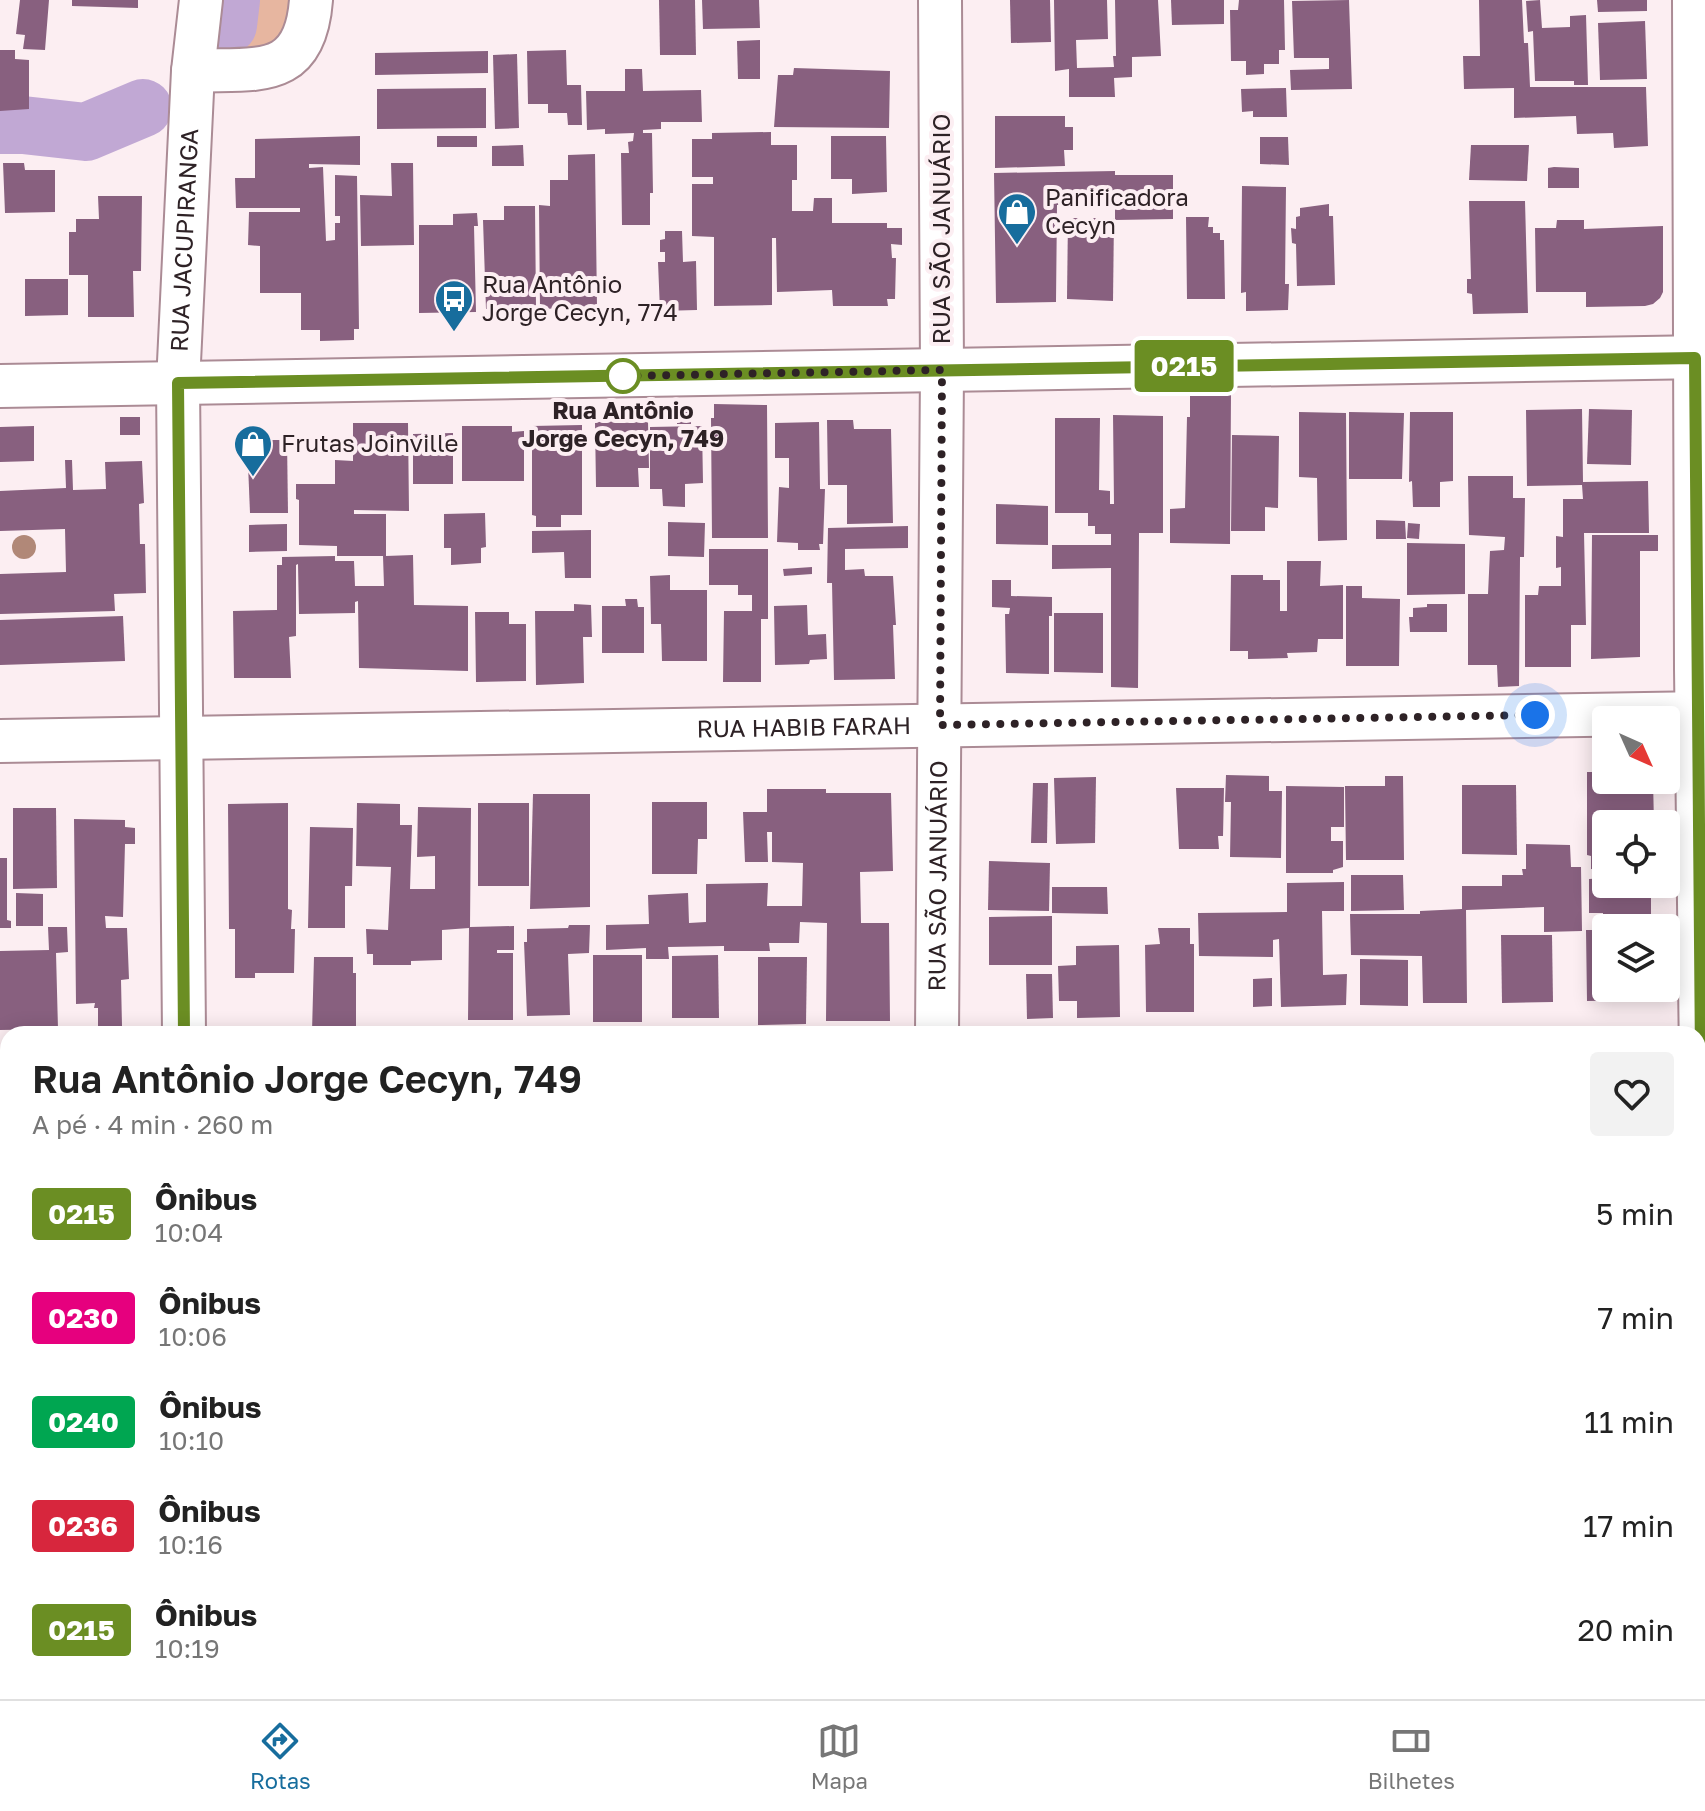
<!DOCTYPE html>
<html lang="pt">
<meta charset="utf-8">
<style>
body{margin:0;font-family:"Golos Text",sans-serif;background:#f2f2f2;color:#222;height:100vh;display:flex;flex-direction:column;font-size:30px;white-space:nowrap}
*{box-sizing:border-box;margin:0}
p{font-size:26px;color:#767676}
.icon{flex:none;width:44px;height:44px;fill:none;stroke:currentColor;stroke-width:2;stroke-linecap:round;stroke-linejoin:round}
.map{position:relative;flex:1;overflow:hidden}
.details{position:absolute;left:0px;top:1026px;width:1706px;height:674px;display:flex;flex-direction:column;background:#fff;border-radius:24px 24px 0 0;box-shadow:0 4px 20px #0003}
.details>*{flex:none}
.badge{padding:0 16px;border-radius:6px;font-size:28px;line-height:52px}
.needle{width:52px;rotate:135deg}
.tools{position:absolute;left:1592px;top:706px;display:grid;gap:16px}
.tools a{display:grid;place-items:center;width:88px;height:88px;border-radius:8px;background:#fff;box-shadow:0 4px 20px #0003;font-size:40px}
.you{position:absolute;width:40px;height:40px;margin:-20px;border:6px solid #fff;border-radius:50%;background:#1a73e8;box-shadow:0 0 0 12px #1a73e833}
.map>.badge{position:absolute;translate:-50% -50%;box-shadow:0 0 0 4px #fff}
.round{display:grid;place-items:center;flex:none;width:84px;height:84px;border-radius:8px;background:#f2f2f2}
.head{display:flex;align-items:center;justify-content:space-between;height:136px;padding:0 32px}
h1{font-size:38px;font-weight:600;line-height:60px}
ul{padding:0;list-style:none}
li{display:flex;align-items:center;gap:24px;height:104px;padding:0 32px}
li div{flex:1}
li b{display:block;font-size:30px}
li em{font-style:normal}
li .badge{min-width:88px;font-weight:700;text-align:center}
.tabs{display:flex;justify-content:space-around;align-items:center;height:112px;border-top:2px solid #e0e0e0;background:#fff;font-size:22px;color:#767676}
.tabs a{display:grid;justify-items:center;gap:4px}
.tabs .on{color:#176d9d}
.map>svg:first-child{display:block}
.green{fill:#e7b6a0}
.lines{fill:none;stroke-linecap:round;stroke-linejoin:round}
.river{stroke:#c1a8d4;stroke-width:58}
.building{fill:#88607f}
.minor-casing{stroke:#ab8b95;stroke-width:46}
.minor{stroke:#fff;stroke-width:42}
.tree{fill:#b18878}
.line-casing{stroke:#fff;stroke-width:18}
.line{stroke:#6b8e23;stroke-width:12}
.walk{stroke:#2e2226;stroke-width:8;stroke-dasharray:0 14.4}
.stop-dot{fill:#fff;stroke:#6b8e23;stroke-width:4}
.labels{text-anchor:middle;stroke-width:8;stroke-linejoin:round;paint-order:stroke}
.poi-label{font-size:24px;fill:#2e2226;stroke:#fceef2;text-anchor:start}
.street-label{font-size:24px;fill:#2e2226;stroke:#fceef2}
.stop-label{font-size:24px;font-weight:bold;fill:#2e2226;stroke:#fceef2}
</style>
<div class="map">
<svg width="1705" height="1699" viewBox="0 0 1705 1699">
<rect width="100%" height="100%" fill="#fceef2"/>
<path class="green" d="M225,0H304L274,53L231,55L222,43Z"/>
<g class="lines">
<g class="river">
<path d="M228,25L231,0"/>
<path d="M0,125H23L86,132L143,108"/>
</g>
</g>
<g class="building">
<path d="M20,0H49L45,50L23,49L25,35L16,34Z"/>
<path d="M72,0H138V8L72,6Z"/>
<path d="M659,0H695L696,55H660Z"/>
<path d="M702,0H759L760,28L703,29Z"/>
<path d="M1010,0H1050L1051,42L1011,43Z"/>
<path d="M1054,0H1107L1108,39L1076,40L1077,68L1114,67L1113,56H1116L1115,0H1158L1161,56L1132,57V77L1114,78L1115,97H1069V69L1055,71Z"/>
<path d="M1171,0H1224V24L1172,25Z"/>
<path d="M1239,0H1284L1285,50H1279V64H1264V74L1246,75V61H1231L1230,10H1238Z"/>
<path d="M1349,0L1352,89L1291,90L1290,70L1329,69V58H1294L1292,1Z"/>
<path d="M1479,0H1522L1524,43H1528L1530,87H1646L1648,146L1614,148L1613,133L1577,134L1576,116L1514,118V88L1464,89L1463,56H1480Z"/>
<path d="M1540,0L1542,28L1570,27V16L1586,15L1588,85H1574V81H1535L1533,31L1528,32L1526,1Z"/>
<path d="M1597,0H1647V11L1598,12Z"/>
<path d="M1645,21L1647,79L1600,80L1598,23Z"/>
<path d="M760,40V79H738L737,41Z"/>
<path d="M0,50H15V59L29,60V109L0,111Z"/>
<path d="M566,50L567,85H581L582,125H568L567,113H548V104H528L527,51Z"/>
<path d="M488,51V73L375,75V53Z"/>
<path d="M517,54L519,128L495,129L493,55Z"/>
<path d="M794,68L890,71L889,128L774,127L778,75H793Z"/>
<path d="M625,69H642L643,91L701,90L702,122H661V129L643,130V133H652L653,193H650V225H622L621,153H629L628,142L633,141L634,133L605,134V129L587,130L586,91H625Z"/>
<path d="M486,88V128L377,129V89Z"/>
<path d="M1286,88L1287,117H1253V111L1242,112L1241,89Z"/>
<path d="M995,116H1065V127H1073V150H1064L1065,166L995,168Z"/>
<path d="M771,132V145H797V180H792V211H813L814,198H832V223H887V228H902V245L891,244L892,258H896L895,299H887L888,306H833L832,290L777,292L776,238H772V305L714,306V237L692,236V184H713V177H692V139H712V133Z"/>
<path d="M360,136V165L309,164V168L323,167L326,241L335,240V223H340V216H335V175L357,176L359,329H354V340L320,341V330H301V293H260V246L248,245L249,212H300V208H236L235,178H255V139Z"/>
<rect x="437" y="136" width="40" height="11"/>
<path d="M831,136H886L887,192L852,194V179H831Z"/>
<path d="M1260,137H1288L1289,165L1260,164Z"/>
<path d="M523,145L524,166H492V146Z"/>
<path d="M1471,145H1529L1527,181L1469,180Z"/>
<path d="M595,154L597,307L540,309L539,205L550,206V180H568V155Z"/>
<path d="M3,163H24L25,170H55V212L5,213Z"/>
<path d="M391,163H413L414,245L361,246L360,195L392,196Z"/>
<path d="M1554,167L1579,168V188H1548V168Z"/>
<path d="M1115,171V175H1173V219L1115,220V205H1057L1056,302L996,303L994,173Z"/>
<path d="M1242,186L1286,187L1285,284H1289L1288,310L1246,311V292L1241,293Z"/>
<path d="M98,196H142L141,271H133L134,317H88V275H69V232H76V219H99Z"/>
<path d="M1469,201H1525L1528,313L1473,314L1472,294L1467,293V279H1471Z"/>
<path d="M1329,204V216H1333L1335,285L1297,286L1296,244L1292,243L1291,228L1296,229V217L1300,216V208Z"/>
<path d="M504,206H535L536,308L486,309L483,220H504Z"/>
<path d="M477,213L478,226H474L476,312L419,313V225H453V214Z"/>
<path d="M1186,217H1209L1208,227H1213V233H1220V240H1224L1225,299H1187Z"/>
<path d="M1068,218H1114L1113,301L1067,299Z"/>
<path d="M1557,220H1584V229L1663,226V292L1660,298L1653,304L1645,306L1586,307V292H1536L1535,228H1556Z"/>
<path d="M665,231H682L683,262L696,261L697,310L660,311L658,262H665V252H660V240L665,239Z"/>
<path d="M25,279H68V315L25,316Z"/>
<path d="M1231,392L1230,544L1170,543V509L1185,508L1187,417H1190V393Z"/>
<path d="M714,404L767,405L768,538H712L711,418H714Z"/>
<path d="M677,409H690L691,424H677Z"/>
<path d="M1582,409L1583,482L1648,481L1649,533H1584L1586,625H1571V667H1525V595H1538L1539,586H1561V567L1556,568V536L1563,537V499H1583L1582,485L1527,486L1526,410Z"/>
<path d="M1589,409L1632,410L1631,465L1587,464Z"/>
<path d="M1299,412L1346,413L1347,540L1318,541L1317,478L1299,477Z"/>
<path d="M1349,412L1404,413L1402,479H1349Z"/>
<path d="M1410,412H1453V481L1440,482V507H1413L1412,481L1409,482Z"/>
<path d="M1113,415L1163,416V533H1139L1138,688L1111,687V568L1052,569V545H1111V534H1095V526H1088V513H1055V418H1100L1099,490L1110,491V504H1114Z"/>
<rect x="120" y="417" width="20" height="18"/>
<path d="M827,420H853L854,429H891L893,523L847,524V485H828Z"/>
<path d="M648,421L649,468H638L639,487H596L595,422Z"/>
<path d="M819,422L820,489H825L823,544H819L820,550H798V543L777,542L779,487L789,488V458H775V423Z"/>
<path d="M353,423H408L409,511L354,510V514H386V556L413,555L414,605L468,606V671L359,668L358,601L355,602V613L299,614L298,564L296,565V636L289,637L291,678H234L233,611L277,610V565H282V557L335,556V561H354L355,586H384L383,556H337V546L299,545V500L296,499V484H335V460L353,461Z"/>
<path d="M582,425V515H561V527H536V516L532,515V426Z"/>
<path d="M34,426V461L0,462V427Z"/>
<path d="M462,426H512V432L524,431V481H462Z"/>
<path d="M702,426L703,483L685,484V507L663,506L662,489H650V427Z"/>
<path d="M453,433V484H413V434Z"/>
<path d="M1232,435L1279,436L1278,508L1265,507V531H1231Z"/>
<path d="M247,440H287L288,513H250Z"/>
<path d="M65,460H72L73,490L106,489L105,462L142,461L144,503L139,504L140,544H145L146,593L114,594L115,611L0,614V574L66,572L65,529L0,531V491L66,488Z"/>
<path d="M1468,476H1513V498H1525L1524,557H1520L1519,686L1498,687L1497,665H1468V594H1488L1490,551L1504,550L1505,537L1469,535Z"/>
<path d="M996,504L1048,506V545L996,544Z"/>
<path d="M485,513L486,547L481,548V563L451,565V548H444V514Z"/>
<path d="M1376,520L1405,521L1406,539H1376Z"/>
<path d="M668,522L705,523L704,557L668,556Z"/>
<path d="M1408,523L1420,524L1419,539L1407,538Z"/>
<path d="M287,524V551L249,552V525Z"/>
<path d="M908,526V548L845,549V570L864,569L865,576H893L896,625H893L895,679L834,680L832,583H827L828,528Z"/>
<path d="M591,530V578H565L564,552L532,553V531Z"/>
<path d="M1592,535H1658V551H1640V657L1591,659Z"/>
<path d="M1407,543L1465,544V594L1407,595Z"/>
<path d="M709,549H768V619H761V682H723L724,611H752V595H738V585H709Z"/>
<path d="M1287,561H1321L1320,586L1343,585V639H1318L1317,652L1287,653L1288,658L1248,659V651H1230L1231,575H1263V580H1280V611H1287Z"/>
<path d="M812,567V574L784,576L783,569Z"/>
<path d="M670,575V590H707V661H662L661,624H651L650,576Z"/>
<path d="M992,580H1011V596L1052,597V616H1049V674L1006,673L1005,614H1009L1010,608L992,607Z"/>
<path d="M1346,586H1362V598L1400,599L1399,666H1346Z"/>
<path d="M625,599H637L638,607H644V653H602V606H626Z"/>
<path d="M574,604L591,605L592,637H583L584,683L536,685L535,611H574Z"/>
<path d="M1427,604H1447V632H1410L1409,617H1413V608L1427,607Z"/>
<path d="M807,605L808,635L826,634L827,659L810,660L809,664L775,665L774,606Z"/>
<path d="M475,612H509V624H526V681L476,682Z"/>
<path d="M1054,613H1103V673L1054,672Z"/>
<path d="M123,616L125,661L0,665V620Z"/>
<path d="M1587,772H1606V780H1653L1654,824H1606V869H1591V856L1587,855Z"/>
<path d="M1226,775L1269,776V791H1282L1281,858L1230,857L1231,802H1225Z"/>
<path d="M1385,776H1403L1404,860H1346L1345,786H1385Z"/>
<path d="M1096,777L1095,843L1056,844L1054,778Z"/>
<path d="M1033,783H1048L1047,843H1031Z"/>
<path d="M1462,785H1516L1517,855L1462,854Z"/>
<path d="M1286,786L1344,787V827H1331V841H1343V867L1333,870V873H1286Z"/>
<path d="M1176,788H1224L1223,836H1218L1219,849H1179Z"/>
<path d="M767,789H826V793H891L893,871L860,872L861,923H889L890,1021H826L827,923L800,922L799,943H769L770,951H724V946L668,947L669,959H646V948L606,950V925L649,924L648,895L688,893L689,923L706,922V884L768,883L767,906H802L803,863L772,862V832H767L768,862H745L743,812H767Z"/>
<path d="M533,794H590V907L530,909Z"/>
<path d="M652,802H707V839H698L697,874H652Z"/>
<path d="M288,803V909L292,910L291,929H295L294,973H255V978H235V929H229L228,804Z"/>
<path d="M357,803L400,804V825H412L410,889H435V856L417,857L418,807L471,808L470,927L514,926V950H497V953H513V1020H468L469,928L442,930V960L411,961V965H373V954H367L366,929L388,930L391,867L356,866Z"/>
<rect x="478" y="803" width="51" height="83"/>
<path d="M13,808H56L57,888L13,889Z"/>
<path d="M74,819L125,820V827L135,828V844H125L123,917L105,916L106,928H127L129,979L121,980L122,1026L98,1027V1008H94L95,1003L76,1004Z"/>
<path d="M310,827L353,828L352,886H345V928H308Z"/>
<path d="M1526,844L1570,845L1571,867H1581L1582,931L1544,932V907L1466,910L1467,1003H1423L1422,956L1351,955L1350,914H1420V911L1462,909V886H1502V875H1523L1522,869H1526Z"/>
<path d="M0,858H7V920L11,921V928H0Z"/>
<path d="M989,861L1050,863L1049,911L988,910Z"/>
<path d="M1351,875H1403L1404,910L1351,911Z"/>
<path d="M1606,878V884H1651V920H1603V913H1589V879Z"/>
<path d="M1344,882V911H1322L1323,975L1347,974L1346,1005L1281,1007L1279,939L1273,940V957L1199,956L1198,913L1287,912V883Z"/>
<path d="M1052,887H1107L1108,914L1052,913Z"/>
<path d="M16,893L43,894V926H16Z"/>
<path d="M1052,916V965H989V917Z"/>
<path d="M569,925H590L589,953L568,954L570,1015L527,1016L524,942H527V929L568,928Z"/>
<path d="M48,927H67L68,952L56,953L58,1029L0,1030V951L49,950Z"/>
<path d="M1158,928H1190V944H1194V1012H1146L1145,945L1160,944Z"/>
<path d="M1586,930H1606V988H1642V1000L1587,1001Z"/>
<path d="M1501,935H1552L1553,1002L1502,1003Z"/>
<path d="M1119,945L1120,1017L1077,1018V1001H1059L1058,966L1076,965V946Z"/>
<rect x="593" y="955" width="49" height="67"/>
<path d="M718,955L719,1018H672V956Z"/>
<path d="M314,957H353V973H356V1032H312Z"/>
<path d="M758,957H807L806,1024L758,1025Z"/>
<path d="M1360,959L1408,960V1006L1360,1005Z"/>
<path d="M1026,974H1052L1053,1018L1027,1019Z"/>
<path d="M1272,978V1006L1253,1007V979Z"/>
<path d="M0,1152H7L6,1236H0Z"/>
<path d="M8,1391V1457L0,1458V1392Z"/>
<rect x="0" y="1463" width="8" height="41"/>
<path d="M8,1686V1692H25V1699H0V1687Z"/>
<rect x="28" y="1692" width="50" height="7"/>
<path d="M82,1692H146L145,1699H82Z"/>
<rect x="231" y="1692" width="54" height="7"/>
<rect x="356" y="1692" width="57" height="7"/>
<rect x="428" y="1692" width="46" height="7"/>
<rect x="553" y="1692" width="58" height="7"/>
<path d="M630,1692H673L674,1699H630Z"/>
<rect x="758" y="1692" width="44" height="7"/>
<rect x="814" y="1692" width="65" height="7"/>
<rect x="977" y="1692" width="63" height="7"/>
<path d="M1046,1692H1101L1102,1699H1046Z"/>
<rect x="1111" y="1692" width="63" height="7"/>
<rect x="1178" y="1692" width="45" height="7"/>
<rect x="1245" y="1692" width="51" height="7"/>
<rect x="1310" y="1692" width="61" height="7"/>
<rect x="1439" y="1692" width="61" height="7"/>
<rect x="1507" y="1692" width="59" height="7"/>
<rect x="1570" y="1692" width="61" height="7"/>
</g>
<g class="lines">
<defs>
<g id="minor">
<path d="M1694,0L1696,669L1701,1058L1698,1495"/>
<path d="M193,71C257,68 305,81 311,0"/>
<path d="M0,386L1705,357"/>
<path id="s1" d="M0,741L1705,713"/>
<path id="s2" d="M184,1034L178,383L193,71L201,0"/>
<path id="s3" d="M937,1034L942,370L940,0"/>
<path d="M0,1077H8"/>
<path d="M1698,1596H1705"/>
<path d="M0,1615H8"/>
<path d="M184,1699L185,1692"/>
<path d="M933,1699V1692"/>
<path d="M1697,1699V1692"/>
</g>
</defs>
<use href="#minor" class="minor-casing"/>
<use href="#minor" class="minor"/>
</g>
<circle class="tree" cx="24" cy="547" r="12"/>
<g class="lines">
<defs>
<path id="line" d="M184,1034L178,383L1695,358L1701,1058L1698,1502"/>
</defs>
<use href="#line" class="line-casing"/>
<use href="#line" class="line"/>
<path class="walk" d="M623,376L942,370L940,725L1535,715"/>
</g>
<defs>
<symbol id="shop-pin" viewBox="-11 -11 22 30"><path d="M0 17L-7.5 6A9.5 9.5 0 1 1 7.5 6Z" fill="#176d9d" stroke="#fceef2"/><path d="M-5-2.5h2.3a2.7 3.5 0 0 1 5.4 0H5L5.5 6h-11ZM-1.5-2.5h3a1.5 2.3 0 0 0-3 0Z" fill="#fff"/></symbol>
<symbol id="bus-pin" viewBox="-11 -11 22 30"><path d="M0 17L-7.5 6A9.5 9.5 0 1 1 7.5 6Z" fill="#176d9d" stroke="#fceef2"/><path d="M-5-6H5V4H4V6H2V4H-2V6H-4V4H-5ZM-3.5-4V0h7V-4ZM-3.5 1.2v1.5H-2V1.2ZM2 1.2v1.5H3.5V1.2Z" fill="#fff"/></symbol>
</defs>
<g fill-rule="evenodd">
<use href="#shop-pin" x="995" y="190" width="44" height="60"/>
<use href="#bus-pin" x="432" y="277" width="44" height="60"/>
<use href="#shop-pin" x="231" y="422" width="44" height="60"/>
</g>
<circle class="stop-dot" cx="623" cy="376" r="16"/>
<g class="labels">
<g class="poi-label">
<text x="1045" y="206">Panificadora<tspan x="1045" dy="28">Cecyn</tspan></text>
<text x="482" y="293">Rua Antônio<tspan x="482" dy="28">Jorge Cecyn, 774</tspan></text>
<text x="281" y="452">Frutas Joinville</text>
</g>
<g class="street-label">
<text transform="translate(942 229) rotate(-90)" y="8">RUA SÃO JANUÁRIO</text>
<text dy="8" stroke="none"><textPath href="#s2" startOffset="794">RUA JACUPIRANGA</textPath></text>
<text dy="8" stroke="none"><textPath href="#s1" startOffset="804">RUA HABIB FARAH</textPath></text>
<text dy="8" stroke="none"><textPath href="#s3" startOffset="158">RUA SÃO JANUÁRIO</textPath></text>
</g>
<g class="stop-label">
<text x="623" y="419">Rua Antônio<tspan x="623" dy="28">Jorge Cecyn, 749</tspan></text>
</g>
</g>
</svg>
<div class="tools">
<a><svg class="needle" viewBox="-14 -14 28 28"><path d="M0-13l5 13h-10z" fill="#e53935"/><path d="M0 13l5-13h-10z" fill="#767676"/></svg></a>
<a><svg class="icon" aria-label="locate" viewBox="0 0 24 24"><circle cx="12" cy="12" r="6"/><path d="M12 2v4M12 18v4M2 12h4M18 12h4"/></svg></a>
<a><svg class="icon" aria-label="layers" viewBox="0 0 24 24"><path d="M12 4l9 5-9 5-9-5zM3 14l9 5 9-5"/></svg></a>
</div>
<div class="you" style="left:1535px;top:715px"></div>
<b class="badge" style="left:1184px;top:366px;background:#6b8e23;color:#fff">0215</b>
<section class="details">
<div class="head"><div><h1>Rua Antônio Jorge Cecyn, 749</h1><p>A pé · 4 min · 260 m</p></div><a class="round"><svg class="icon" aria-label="heart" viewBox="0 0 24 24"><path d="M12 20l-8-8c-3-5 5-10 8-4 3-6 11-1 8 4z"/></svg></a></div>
<ul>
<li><span class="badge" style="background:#6b8e23;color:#fff">0215</span><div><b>Ônibus</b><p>10:04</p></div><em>5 min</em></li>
<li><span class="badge" style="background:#e6007e;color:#fff">0230</span><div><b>Ônibus</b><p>10:06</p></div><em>7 min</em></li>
<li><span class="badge" style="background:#00a651;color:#fff">0240</span><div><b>Ônibus</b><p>10:10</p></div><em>11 min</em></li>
<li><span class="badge" style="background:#d7263d;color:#fff">0236</span><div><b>Ônibus</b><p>10:16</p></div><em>17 min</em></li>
<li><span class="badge" style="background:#6b8e23;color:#fff">0215</span><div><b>Ônibus</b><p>10:19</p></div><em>20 min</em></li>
</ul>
</section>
</div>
<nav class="tabs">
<a class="on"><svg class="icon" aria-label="directions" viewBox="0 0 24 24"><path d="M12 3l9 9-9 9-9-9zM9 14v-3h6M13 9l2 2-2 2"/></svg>Rotas</a>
<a><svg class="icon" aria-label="map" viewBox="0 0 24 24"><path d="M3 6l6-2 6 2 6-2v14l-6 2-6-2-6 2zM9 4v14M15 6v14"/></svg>Mapa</a>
<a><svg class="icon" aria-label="tickets" viewBox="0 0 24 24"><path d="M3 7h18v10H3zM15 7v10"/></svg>Bilhetes</a>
</nav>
